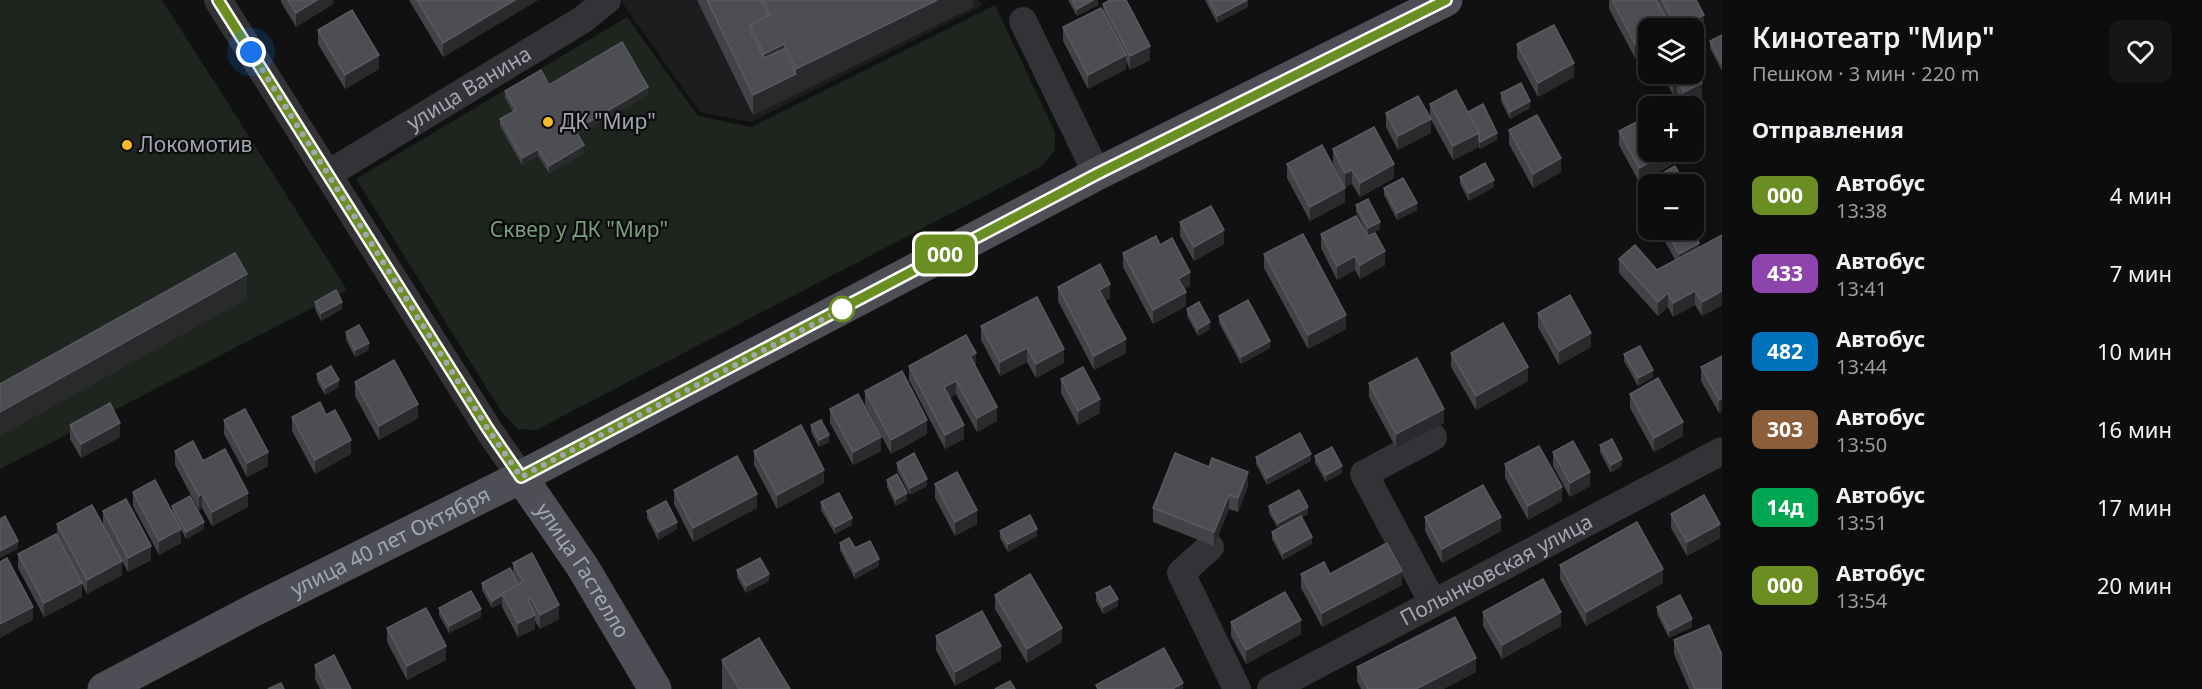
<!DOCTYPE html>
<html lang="ru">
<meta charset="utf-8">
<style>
body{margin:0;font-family:"Noto Sans",sans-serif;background:#161617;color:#f1f3f6;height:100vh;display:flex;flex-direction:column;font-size:22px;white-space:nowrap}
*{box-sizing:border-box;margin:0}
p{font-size:20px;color:#9a9c9e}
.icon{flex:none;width:33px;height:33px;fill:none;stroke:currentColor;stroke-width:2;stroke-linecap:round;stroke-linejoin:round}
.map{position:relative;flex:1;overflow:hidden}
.panel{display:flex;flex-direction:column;background:#0d0d0e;width:480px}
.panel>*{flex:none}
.badge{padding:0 12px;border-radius:9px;font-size:21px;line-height:39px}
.tools{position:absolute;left:1638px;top:18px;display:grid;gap:12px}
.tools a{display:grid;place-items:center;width:66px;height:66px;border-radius:12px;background:#0d0d0e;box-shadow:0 3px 9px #0003,0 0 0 2px #2d2d2e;font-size:30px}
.you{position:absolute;width:30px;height:30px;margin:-15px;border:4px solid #fff;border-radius:50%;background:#1a73e8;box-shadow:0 0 0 9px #1a73e833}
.map>.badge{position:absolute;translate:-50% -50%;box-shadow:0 0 0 3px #fff}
h2{padding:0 30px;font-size:22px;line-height:54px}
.round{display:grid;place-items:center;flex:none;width:63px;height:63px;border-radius:12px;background:#161617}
.headline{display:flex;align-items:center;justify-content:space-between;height:102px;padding:0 30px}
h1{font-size:28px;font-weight:600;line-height:45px}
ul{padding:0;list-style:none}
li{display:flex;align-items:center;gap:18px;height:78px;padding:0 30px}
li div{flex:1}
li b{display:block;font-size:22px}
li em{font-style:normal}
li .badge{min-width:66px;font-weight:700;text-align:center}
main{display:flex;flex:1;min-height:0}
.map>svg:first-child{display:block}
.built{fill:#1d1d1f}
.green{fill:#1d251e}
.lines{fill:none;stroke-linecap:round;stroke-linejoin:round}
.minor{stroke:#323237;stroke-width:28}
.major{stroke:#4e4f56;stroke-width:33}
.wall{fill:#424247}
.shaded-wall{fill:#2a2a2d}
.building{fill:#4d4d53;stroke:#5a5b62;stroke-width:1.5}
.line-casing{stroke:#fff;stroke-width:14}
.line{stroke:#6b8e23;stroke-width:9}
.walk{stroke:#a2a6b3;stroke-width:6;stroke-dasharray:0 10.8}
.poi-dot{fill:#f6bb25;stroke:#0c0c0d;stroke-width:2}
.stop-dot{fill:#fff;stroke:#6b8e23;stroke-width:3}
.labels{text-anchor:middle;stroke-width:4.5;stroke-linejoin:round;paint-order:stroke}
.street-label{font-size:21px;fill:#a2a6b3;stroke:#0c0c0d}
.poi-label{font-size:21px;fill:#a2a6b3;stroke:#0c0c0d;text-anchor:start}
.park-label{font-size:21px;fill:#789f7c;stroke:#0c0c0d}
</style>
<main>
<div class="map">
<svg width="1722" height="689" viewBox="0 0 1722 689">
<rect width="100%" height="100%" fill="#111112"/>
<path class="built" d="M623,0H979L982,6L751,122L700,112L621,1Z"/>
<g class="green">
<path d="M0,0H162L347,290L0,469Z"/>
<path d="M995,5L1055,132V150L1042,166L536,430L518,429L501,411L356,179L627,17L698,116L751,127Z"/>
</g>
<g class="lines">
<g class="minor">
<path d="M218,0L488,429L521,477"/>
<path d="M1023,21L1097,174"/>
<path id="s1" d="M328,174L582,20L607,0"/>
<path d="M1433,437L1364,474L1433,603"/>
<path d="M1210,547L1181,573L1237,689"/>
<path id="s2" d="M1271,689L1722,451"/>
</g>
<g class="major">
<path id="s3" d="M521,477L582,566L655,689"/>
<path id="s4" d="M104,689L252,611L521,477L1097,174L1446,0"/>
</g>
</g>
<g class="wall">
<path d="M281,0H333V4L296,27L281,2Z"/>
<path d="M409,0H538L443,57Z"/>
<path d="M697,0H973V7L753,115Z"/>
<path d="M1068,0H1098V5L1077,16Z"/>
<path d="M1205,0H1248V7L1217,23Z"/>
<path d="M1609,0H1696L1704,29L1694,34V28H1648V51L1635,58L1609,9Z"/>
<path d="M1103,4L1150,60L1130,70L1126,61V69L1088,89L1063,41V27L1103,12Z"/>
<path d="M318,30L379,69L345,89L318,44Z"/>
<path d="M1722,35V71L1710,48V41Z"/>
<path d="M1517,44L1574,77L1538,97L1517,58Z"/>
<path d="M1662,74H1694L1702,97L1684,106L1677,93L1673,95Z"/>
<path d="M549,85L648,95L578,135L584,153L549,173L538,156L522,165L500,126V119L513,112L505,98V91Z"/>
<path d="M1501,93L1530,108L1510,119L1501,101Z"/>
<path d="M1430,104L1497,140L1480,149L1479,147L1453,160L1430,118Z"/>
<path d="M1386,113L1431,133L1398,150L1386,127Z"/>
<path d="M1509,130L1561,172L1533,188L1509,144Z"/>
<path d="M1619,131L1675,152V163L1639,182L1619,145Z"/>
<path d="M1333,149L1394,178L1360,197L1352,184L1345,187L1333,163Z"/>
<path d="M1287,164L1345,202L1310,221L1287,178Z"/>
<path d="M1460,177L1494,187L1469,201L1460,184Z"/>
<path d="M1384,188L1417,210L1397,220L1384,195Z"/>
<path d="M1356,205L1380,229L1368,235L1356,212Z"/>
<path d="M1180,222L1224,244L1194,261L1180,236Z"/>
<path d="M1659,230H1692L1699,247L1722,235V305L1702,316L1695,305L1673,317L1668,307L1658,316L1619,273V259L1657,270L1675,260Z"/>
<path d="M1321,234L1368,236L1385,265L1360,279L1355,270L1337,280L1321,248Z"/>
<path d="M1160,245L1190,286L1184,289L1186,306L1153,324L1123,267V253Z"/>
<path d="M1264,254L1346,329L1308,349L1264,268Z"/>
<path d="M1058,287L1110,298L1105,301L1126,353L1094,370L1058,301Z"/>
<path d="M315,302L342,309L321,321L315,309Z"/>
<path d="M1187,309L1210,329L1198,336L1187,316Z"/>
<path d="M1538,313L1591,347L1559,365L1538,327Z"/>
<path d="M1219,316L1270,348L1241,364L1219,323Z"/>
<path d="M981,326L1064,363L1036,378L1027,362L1000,376L981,340Z"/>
<path d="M346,332L369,350L355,357L346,340Z"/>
<path d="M1451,353L1528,381L1476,410L1451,367Z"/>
<path d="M1624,354L1653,377L1638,386L1624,361Z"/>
<path d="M1722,356V412L1719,413L1701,381V367Z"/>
<path d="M909,366L976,367L997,421L977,432L956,394L950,398L964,439L945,449L909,380Z"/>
<path d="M317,374L339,387L325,395L317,381Z"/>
<path d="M1061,379L1100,413L1078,425L1061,393Z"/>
<path d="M355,382L418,418L379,440L355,396Z"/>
<path d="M1369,383L1444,423L1396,448L1369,397Z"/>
<path d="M865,391L927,434L891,454L865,405Z"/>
<path d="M1630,394L1683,436L1654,452L1630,408Z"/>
<path d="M830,409L881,451L853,465L830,423Z"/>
<path d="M326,415L351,454L315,474L292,431V417Z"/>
<path d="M224,420L268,466L247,477L224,434Z"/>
<path d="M70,425L120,437L81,458L70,439Z"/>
<path d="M811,425L829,442L819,447L811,432Z"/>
<path d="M1600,445L1622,466L1611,473L1600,452Z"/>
<path d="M175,451L203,461L248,507L212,526L202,508L199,510L175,465Z"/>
<path d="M754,451L824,483L777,509L754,465Z"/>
<path d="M1553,452L1590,486L1570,497L1553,466Z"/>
<path d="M1315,456L1342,473L1326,482L1315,463Z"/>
<path d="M1256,457L1311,461L1267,485L1256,464Z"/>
<path d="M897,463L927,486L910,495L897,470Z"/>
<path d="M1505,464L1562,501L1528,520L1505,478Z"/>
<path d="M887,480L907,500L896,506L887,487Z"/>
<path d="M935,484L977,524L955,536L935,498Z"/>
<path d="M1248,486L1238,512L1229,509L1214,546L1153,522V508Z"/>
<path d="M674,490L757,508L693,542L674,504Z"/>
<path d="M133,492L172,513V506L204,529L186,539L177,522L181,543L159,555L133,506Z"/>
<path d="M821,502L852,525L835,534L821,510Z"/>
<path d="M1269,506L1308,514L1302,517L1312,544L1283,560L1272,539V532L1278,528L1269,513Z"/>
<path d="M103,511L151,560L128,572L103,525Z"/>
<path d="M647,511L677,529L658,540L647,518Z"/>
<path d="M1671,514L1720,538L1687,556L1671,528Z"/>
<path d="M1425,517L1501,531L1442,563L1425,531Z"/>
<path d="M57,524L122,575L87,594L82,584V597L44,617L18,568V554L57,536Z"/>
<path d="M1000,531L1037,536L1008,552L1000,538Z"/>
<path d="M840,543L855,548L879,566L855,579L840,550Z"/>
<path d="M513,563L559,619L540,629L535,621V629L518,637L502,607V603L492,608L482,590V583L513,574Z"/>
<path d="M1560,565L1663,583L1586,626L1560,579Z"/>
<path d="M737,570L769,581L746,593L737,577Z"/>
<path d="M1301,574H1330L1402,585L1322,627L1301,588Z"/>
<path d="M1096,593L1118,606L1103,614L1096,601Z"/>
<path d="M995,595L1062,642L1027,663L995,609Z"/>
<path d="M1657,607L1692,627L1669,638L1657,614Z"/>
<path d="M439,608L481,617L449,633L439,615Z"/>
<path d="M1483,612L1561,626L1502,659L1483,626Z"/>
<path d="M1231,622L1301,634L1246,664L1231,636Z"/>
<path d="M387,628L446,660L407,680L387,642Z"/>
<path d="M936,636L1001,660L955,686L936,650Z"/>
<path d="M1674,640L1722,689H1689L1674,654Z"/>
<path d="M722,660L790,689H722Z"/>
<path d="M315,665L351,689H320L315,679Z"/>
<path d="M1357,667L1476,672L1443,689H1361L1357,681Z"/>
</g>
<g class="shaded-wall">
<path d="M317,0H333V4L296,27V13Z"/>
<path d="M515,0H538L443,57V43Z"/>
<path d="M937,0H973V7L753,115V95L796,74V69Z"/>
<path d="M1093,0H1098V5L1077,16V9Z"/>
<path d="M1247,0H1248V7L1217,23V16Z"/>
<path d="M1704,15V29L1694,34V28H1678Z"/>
<path d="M1648,37V51L1635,58V44Z"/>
<path d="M784,44V69L764,78V54Z"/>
<path d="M1150,46V60L1130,70V56Z"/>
<path d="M379,55V69L345,89V75Z"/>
<path d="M1126,55V69L1088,89V75Z"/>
<path d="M1574,63V77L1538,97V83Z"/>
<path d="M1677,79V93L1673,95V81Z"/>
<path d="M1702,83V97L1684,106V92Z"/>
<path d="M648,87V95L575,137V130Z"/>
<path d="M1530,101V108L1510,119V112Z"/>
<path d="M1431,119V133L1398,150V136Z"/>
<path d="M1479,133V147L1453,160V146Z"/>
<path d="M1497,133V140L1480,149V142Z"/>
<path d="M584,145V153L549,173V166Z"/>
<path d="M538,149V156L522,165V158Z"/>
<path d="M1670,152H1675V163L1639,182V168Z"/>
<path d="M1561,158V172L1533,188V174Z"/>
<path d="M1394,164V178L1360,197V183Z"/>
<path d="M1352,170V184L1345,187V173Z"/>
<path d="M1494,180V187L1469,201V193Z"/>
<path d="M1683,180V184H1674Z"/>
<path d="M1345,188V202L1310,221V207Z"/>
<path d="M1698,197V204L1694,207V199Z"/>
<path d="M1417,203V210L1397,220V213Z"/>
<path d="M1380,222V229L1368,235V228Z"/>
<path d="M1224,230V244L1194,261V247Z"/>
<path d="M1699,243V257L1679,268V254Z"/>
<path d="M1385,251V265L1360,279V265Z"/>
<path d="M1355,256V270L1337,280V266Z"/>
<path d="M1190,272V286L1178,292V279Z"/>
<path d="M247,274V299L0,436V412Z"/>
<path d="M1110,284V298L1099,304V290Z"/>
<path d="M1695,291V305L1673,317V303Z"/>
<path d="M1722,291V305L1702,316V302Z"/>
<path d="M1186,292V306L1153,324V310Z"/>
<path d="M1668,293V307L1658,316V302Z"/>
<path d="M342,302V309L321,321V313Z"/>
<path d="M1346,315V329L1308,349V335Z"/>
<path d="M1210,322V329L1198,336V329Z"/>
<path d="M1591,333V347L1559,365V351Z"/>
<path d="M1126,339V353L1094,370V356Z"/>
<path d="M1270,341V348L1241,364V357Z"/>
<path d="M369,343V350L355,357V350Z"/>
<path d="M1027,348V362L1000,376V362Z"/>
<path d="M1064,349V363L1036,378V364Z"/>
<path d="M976,353V367L970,356Z"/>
<path d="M1528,367V381L1476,410V396Z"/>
<path d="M1653,370V377L1638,386V378Z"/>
<path d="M339,380V387L325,395V388Z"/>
<path d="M956,381V394L944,401V387Z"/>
<path d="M1722,398V412L1719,413V400Z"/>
<path d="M1100,399V413L1078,425V411Z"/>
<path d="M418,404V418L379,440V426Z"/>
<path d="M997,407V421L977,432V418Z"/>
<path d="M1444,409V423L1396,448V434Z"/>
<path d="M927,420V434L891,454V440Z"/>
<path d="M1683,422V436L1654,452V438Z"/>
<path d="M120,423V437L81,458V444Z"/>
<path d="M964,425V439L945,449V435Z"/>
<path d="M829,435V442L819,447V440Z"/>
<path d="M881,437V451L853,465V452Z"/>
<path d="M351,440V454L315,474V460Z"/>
<path d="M268,452V466L247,477V463Z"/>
<path d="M1311,454V461L1267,485V478Z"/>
<path d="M1622,459V466L1611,473V465Z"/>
<path d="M1342,466V473L1326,482V475Z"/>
<path d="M824,470V483L777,509V495Z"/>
<path d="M1248,472V486L1238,512V498Z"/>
<path d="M1590,472V486L1570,497V483Z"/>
<path d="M927,479V486L910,495V488Z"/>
<path d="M1562,487V501L1528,520V506Z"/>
<path d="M248,493V507L212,526V512Z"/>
<path d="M907,493V500L896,506V499Z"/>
<path d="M202,494V508L199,510V496Z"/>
<path d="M757,494V508L693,542V528Z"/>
<path d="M1229,495V509L1214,546V532Z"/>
<path d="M1308,507V514L1278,530V523Z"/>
<path d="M977,510V524L955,536V522Z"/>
<path d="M1501,517V531L1442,563V549Z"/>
<path d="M852,518V525L835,534V527Z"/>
<path d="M204,522V529L186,539V532Z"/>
<path d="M677,522V529L658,540V532Z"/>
<path d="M1720,524V538L1687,556V542Z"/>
<path d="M181,529V543L159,555V541Z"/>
<path d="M1037,529V536L1008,552V544Z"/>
<path d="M1312,537V544L1283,560V553Z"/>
<path d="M18,541V549L0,558V551Z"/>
<path d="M151,546V560L128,572V558Z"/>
<path d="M879,559V566L855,579V572Z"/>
<path d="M122,561V575L87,594V580Z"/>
<path d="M1663,569V583L1586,626V612Z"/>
<path d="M1402,571V585L1322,627V613Z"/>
<path d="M769,574V581L746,593V586Z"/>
<path d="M82,583V597L44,617V603Z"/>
<path d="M502,595V603L492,608V601Z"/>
<path d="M1118,599V606L1103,614V607Z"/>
<path d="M559,605V619L540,629V615Z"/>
<path d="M33,607V620L0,638V624Z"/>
<path d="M481,609V617L449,633V626Z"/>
<path d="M1561,612V626L1502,659V645Z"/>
<path d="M535,615V629L518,637V623Z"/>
<path d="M1692,619V627L1669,638V631Z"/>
<path d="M1301,620V634L1246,664V650Z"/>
<path d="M1062,628V642L1027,663V649Z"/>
<path d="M446,646V660L407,680V666Z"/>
<path d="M1001,646V660L955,686V672Z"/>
<path d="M1476,658V672L1443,689H1416Z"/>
<path d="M1183,683V689H1172Z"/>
</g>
<g class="building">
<path d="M288,0H317L296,13Z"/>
<path d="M417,0H515L443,43Z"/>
<path d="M707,0H761L768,16L750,25V30L764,58L784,49L796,74L753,95Z"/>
<path d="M763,0H937L796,69L784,44L764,54L750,25L770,15Z"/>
<path d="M1072,0H1093L1077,9Z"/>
<path d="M1110,0H1126L1150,46L1130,56L1103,4Z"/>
<path d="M1209,0H1247L1217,16Z"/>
<path d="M1612,0H1656L1670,26L1665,28H1648V37L1635,44Z"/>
<path d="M1662,0H1696L1704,15L1677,28Z"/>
<path d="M1101,8L1126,55L1088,75L1063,27Z"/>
<path d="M352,10L379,55L345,75L318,30Z"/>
<path d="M1554,25L1574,63L1538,83L1517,44Z"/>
<path d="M1722,35V64L1710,41Z"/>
<path d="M622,42L648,87L575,130L584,145L549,166L538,149L522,158L500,119L516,110L505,91L541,70L549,85Z"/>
<path d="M1694,68L1702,83L1684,92L1677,79L1673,81L1669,74H1694Z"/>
<path d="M1521,83L1530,101L1510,112L1501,93Z"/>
<path d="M1456,90L1479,133L1453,146L1430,104Z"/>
<path d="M1418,96L1431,119L1398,136L1386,113Z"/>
<path d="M1483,104L1497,133L1480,142L1479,140V133L1468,112Z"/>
<path d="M1537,115L1561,158L1533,174L1509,130Z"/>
<path d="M1648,116V152H1670L1639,168L1619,131Z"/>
<path d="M1374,127L1394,164L1360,183L1352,170L1345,173L1333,149Z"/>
<path d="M1322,145L1345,188L1310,207L1287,164Z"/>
<path d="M1485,163L1494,180L1469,193L1460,177Z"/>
<path d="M1675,166L1683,180L1674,184H1652L1650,180Z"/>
<path d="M1403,178L1417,203L1397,213L1384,188Z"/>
<path d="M1694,188L1698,197L1694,199Z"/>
<path d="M1368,199L1380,222L1368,228L1356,205Z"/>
<path d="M1211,206L1224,230L1194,247L1180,222Z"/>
<path d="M1356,216L1368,236L1375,233L1385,251L1360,265L1355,256L1337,266L1321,234Z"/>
<path d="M1666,230H1692L1699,243L1679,254Z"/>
<path d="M1303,234L1346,315L1308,335L1264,254Z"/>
<path d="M1722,235V291L1702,302L1695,291L1673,303L1668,293L1658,302L1619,259L1635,245L1657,270Z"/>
<path d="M1156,236L1160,245L1172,238L1190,272L1178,279L1186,292L1153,310L1123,253Z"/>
<path d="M235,253L247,274L0,412V384Z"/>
<path d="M1100,264L1110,284L1099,290L1126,339L1094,356L1058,287Z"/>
<path d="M336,290L342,302L321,313L315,302Z"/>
<path d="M1570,295L1591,333L1559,351L1538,313Z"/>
<path d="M1037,297L1064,349L1036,364L1027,348L1000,362L981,326Z"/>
<path d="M1248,300L1270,341L1241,357L1219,316Z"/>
<path d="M1199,302L1210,322L1198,329L1187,309Z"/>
<path d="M1503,323L1528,367L1476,396L1451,353Z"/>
<path d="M359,325L369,343L355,350L346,332Z"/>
<path d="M966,335L976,353L970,356L997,407L977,418L956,381L944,387L964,425L945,435L909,366Z"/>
<path d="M1640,346L1653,370L1638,378L1624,354Z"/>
<path d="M1722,356V398L1719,400L1701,367Z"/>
<path d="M1417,358L1444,409L1396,434L1369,383Z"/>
<path d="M394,360L418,404L379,426L355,382Z"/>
<path d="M331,366L339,380L325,388L317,374Z"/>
<path d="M1083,367L1100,399L1078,411L1061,379Z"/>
<path d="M902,371L927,420L891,440L865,391Z"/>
<path d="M1658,378L1683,422L1654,438L1630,394Z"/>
<path d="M858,394L881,437L853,452L830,409Z"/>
<path d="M320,402L326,415L335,410L351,440L315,460L292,417Z"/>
<path d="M110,403L120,423L81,444L70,425Z"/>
<path d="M245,409L268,452L247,463L224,420Z"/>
<path d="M821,420L829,435L819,440L811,425Z"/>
<path d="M801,425L824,470L777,495L754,451Z"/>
<path d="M1300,433L1311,454L1267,478L1256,457Z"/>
<path d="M1612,439L1622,459L1611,465L1600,445Z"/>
<path d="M193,441L203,461L225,449L248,493L212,512L202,494L199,496L175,451Z"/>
<path d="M1573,441L1590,472L1570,483L1553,452Z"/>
<path d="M1539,446L1562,487L1528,506L1505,464Z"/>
<path d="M1332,447L1342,466L1326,475L1315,456Z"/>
<path d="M914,453L927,479L910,488L897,463Z"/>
<path d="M1175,453L1209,467L1212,458L1248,472L1238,498L1229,495L1214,532L1153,508Z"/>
<path d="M737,456L757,494L693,528L674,490Z"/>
<path d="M957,472L977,510L955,522L935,484Z"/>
<path d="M897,474L907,493L896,499L887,480Z"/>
<path d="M155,480L181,529L159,541L133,492Z"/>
<path d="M1483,485L1501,517L1442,549L1425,517Z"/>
<path d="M1299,490L1308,507L1278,523L1269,506Z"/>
<path d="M839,493L852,518L835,527L821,502Z"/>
<path d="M1704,495L1720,524L1687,542L1671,514Z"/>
<path d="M190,496L204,522L186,532L172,506Z"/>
<path d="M126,499L151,546L128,558L103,511Z"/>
<path d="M666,501L677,522L658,532L647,511Z"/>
<path d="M92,505L122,561L87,580L57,524Z"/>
<path d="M1030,515L1037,529L1008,544L1000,531Z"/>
<path d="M5,516L18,541L0,551V519Z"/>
<path d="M1301,516L1312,537L1283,553L1272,532Z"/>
<path d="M1637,522L1663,569L1586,612L1560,565Z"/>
<path d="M56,534L82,583L44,603L18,554Z"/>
<path d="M849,538L855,548L870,541L879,559L855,572L840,543Z"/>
<path d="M1387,543L1402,571L1322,613L1301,574L1324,562L1330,574Z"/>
<path d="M532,553L559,605L540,615L531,598L528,600L535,615L518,623L502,593L523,582L513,563Z"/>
<path d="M7,558L33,607L0,624V562Z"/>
<path d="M760,558L769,574L746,586L737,570Z"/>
<path d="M510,568L518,585L502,593V595L492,601L482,583Z"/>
<path d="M1030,574L1062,628L1027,649L995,595Z"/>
<path d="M1543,579L1561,612L1502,645L1483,612Z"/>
<path d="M1110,586L1118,599L1103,607L1096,593Z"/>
<path d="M471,591L481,609L449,626L439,608Z"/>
<path d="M1285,592L1301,620L1246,650L1231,622Z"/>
<path d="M1680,595L1692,619L1669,631L1657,607Z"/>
<path d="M426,608L446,646L407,666L387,628Z"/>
<path d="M982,611L1001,646L955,672L936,636Z"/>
<path d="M1455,617L1476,658L1416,689H1368L1357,667Z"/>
<path d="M1709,625L1722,655V689H1695L1674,640Z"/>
<path d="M759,638L790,689H739L722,660Z"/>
<path d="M1164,648L1183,683L1172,689H1098L1096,685Z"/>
<path d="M334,655L351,689H327L315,665Z"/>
<path d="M1010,681L1015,689H995Z"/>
<path d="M281,683L284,689H268Z"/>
</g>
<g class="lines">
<defs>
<path id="line" d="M218,0L488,429L521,477L1097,174L1446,0"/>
</defs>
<use href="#line" class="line-casing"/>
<use href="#line" class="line"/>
<path class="walk" d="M251,52L488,429L521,477L848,306L842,309"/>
</g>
<g class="poi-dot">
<circle cx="548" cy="122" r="6"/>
<circle cx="127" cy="145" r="6"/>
</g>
<circle class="stop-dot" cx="842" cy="309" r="12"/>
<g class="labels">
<g class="street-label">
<text dy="7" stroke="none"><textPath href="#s1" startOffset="165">улица Ванина</textPath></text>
<text dy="7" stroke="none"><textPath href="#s4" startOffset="322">улица 40 лет Октября</textPath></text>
<text dy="7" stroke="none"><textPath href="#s2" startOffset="255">Полынковская улица</textPath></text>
<text dy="7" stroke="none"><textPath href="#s3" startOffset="112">улица Гастелло</textPath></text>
</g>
<g class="poi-label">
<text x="560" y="129">ДК "Мир"</text>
<text x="139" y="152">Локомотив</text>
</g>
<g class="park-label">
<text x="579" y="237">Сквер у ДК "Мир"</text>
</g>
</g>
</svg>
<div class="tools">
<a><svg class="icon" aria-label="layers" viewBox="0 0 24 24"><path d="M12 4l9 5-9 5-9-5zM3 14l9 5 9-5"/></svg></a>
<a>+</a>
<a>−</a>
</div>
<div class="you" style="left:251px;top:52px"></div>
<b class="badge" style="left:945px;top:254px;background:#6b8e23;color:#fff">000</b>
</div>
<section class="panel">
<div class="headline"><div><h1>Кинотеатр &quot;Мир&quot;</h1><p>Пешком · 3 мин · 220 m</p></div><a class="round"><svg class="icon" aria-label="heart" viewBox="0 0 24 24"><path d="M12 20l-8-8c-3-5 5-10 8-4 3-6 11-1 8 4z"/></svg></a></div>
<h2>Отправления</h2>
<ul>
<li><span class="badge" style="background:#6b8e23;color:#fff">000</span><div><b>Автобус</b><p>13:38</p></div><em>4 мин</em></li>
<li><span class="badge" style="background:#8e44ad;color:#fff">433</span><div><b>Автобус</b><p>13:41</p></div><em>7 мин</em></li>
<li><span class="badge" style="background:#0072bc;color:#fff">482</span><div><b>Автобус</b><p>13:44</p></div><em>10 мин</em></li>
<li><span class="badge" style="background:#8b5e3c;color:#fff">303</span><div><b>Автобус</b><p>13:50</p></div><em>16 мин</em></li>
<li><span class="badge" style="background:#00a651;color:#fff">14д</span><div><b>Автобус</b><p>13:51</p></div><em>17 мин</em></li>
<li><span class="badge" style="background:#6b8e23;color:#fff">000</span><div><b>Автобус</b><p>13:54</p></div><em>20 мин</em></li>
</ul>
</section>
</main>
